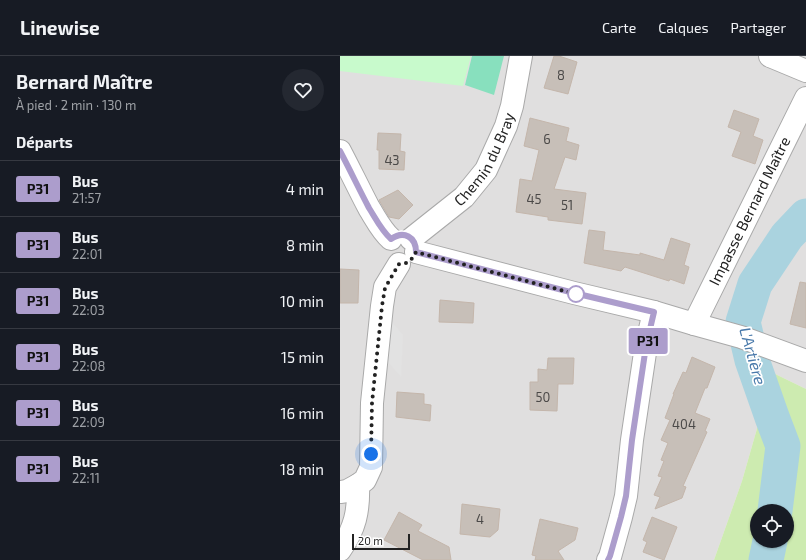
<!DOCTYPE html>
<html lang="fr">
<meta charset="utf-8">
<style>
body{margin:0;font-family:"Exo 2",sans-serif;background:#242831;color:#f1f3f6;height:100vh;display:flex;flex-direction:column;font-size:15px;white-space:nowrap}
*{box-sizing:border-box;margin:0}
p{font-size:13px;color:#9ea1a6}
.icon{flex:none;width:22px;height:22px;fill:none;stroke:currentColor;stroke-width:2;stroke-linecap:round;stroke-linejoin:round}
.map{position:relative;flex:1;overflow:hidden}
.side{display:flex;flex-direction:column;background:#171b24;width:340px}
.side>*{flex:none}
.badge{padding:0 8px;border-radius:3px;font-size:14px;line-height:26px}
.controls{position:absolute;left:410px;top:448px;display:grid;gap:8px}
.controls a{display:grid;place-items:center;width:44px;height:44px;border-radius:50%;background:#171b24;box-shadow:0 1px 3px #0004;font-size:20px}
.scale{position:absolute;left:12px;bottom:10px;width:58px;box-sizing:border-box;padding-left:4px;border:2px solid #222;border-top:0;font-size:11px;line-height:14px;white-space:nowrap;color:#222;-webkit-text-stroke:3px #fff;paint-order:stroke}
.you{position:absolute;width:20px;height:20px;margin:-10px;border:3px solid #fff;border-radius:50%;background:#1a73e8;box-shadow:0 0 0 6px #1a73e833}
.map>.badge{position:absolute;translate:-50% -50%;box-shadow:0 0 0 2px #fff}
h2{padding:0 16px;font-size:15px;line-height:36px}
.round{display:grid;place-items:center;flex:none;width:42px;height:42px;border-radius:21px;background:#242831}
.head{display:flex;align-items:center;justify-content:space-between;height:68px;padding:0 16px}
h1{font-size:19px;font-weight:700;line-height:30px}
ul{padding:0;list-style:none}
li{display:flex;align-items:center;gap:12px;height:56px;padding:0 16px;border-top:1px solid #363941}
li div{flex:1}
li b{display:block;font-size:15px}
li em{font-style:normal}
li .badge{min-width:44px;font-weight:700;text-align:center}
header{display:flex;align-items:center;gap:24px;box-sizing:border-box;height:56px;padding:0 20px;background:#171b24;border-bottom:1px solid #363941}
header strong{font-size:19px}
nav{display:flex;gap:22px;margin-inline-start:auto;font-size:14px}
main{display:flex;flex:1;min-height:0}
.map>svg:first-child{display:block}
.residential{fill:#e0dfdf}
.grass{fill:#cdebb0;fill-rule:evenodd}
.park{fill:#c8facc}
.pitch{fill:#88e0be}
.parking{fill:#e2e2e2}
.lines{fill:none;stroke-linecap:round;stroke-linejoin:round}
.river{stroke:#aad3df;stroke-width:35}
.building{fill:#c7bfb8;stroke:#c4b6ab}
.minor-casing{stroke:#a9a9a9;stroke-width:24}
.minor{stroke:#fff;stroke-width:22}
.line-casing{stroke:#fff;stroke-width:9}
.line{stroke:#ac9dcc;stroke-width:6}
.walk{stroke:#222;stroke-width:4;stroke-dasharray:0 7.2}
.stop-dot{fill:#fff;stroke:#ac9dcc;stroke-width:2}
.labels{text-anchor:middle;stroke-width:3.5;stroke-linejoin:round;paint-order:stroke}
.number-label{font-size:13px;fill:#4b4948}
.street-label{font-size:15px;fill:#222;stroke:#fff}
.water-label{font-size:16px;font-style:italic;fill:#4a7aab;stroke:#fff}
</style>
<header>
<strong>Linewise</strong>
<nav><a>Carte</a><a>Calques</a><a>Partager</a></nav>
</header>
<main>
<section class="side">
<div class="head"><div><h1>Bernard Maître</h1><p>À pied · 2 min · 130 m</p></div><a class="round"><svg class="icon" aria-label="heart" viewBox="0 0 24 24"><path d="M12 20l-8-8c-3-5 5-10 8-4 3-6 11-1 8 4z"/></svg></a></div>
<h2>Départs</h2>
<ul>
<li><span class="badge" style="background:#ac9dcc;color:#111">P31</span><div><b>Bus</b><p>21:57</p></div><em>4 min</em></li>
<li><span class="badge" style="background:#ac9dcc;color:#111">P31</span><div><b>Bus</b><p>22:01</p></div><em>8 min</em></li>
<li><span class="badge" style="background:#ac9dcc;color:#111">P31</span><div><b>Bus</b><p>22:03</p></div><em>10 min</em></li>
<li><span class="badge" style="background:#ac9dcc;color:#111">P31</span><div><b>Bus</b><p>22:08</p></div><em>15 min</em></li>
<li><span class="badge" style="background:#ac9dcc;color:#111">P31</span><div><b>Bus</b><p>22:09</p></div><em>16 min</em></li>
<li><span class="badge" style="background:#ac9dcc;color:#111">P31</span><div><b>Bus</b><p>22:11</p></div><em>18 min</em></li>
</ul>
</section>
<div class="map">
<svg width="466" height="504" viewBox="0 0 466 504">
<rect width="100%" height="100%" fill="#f2efe9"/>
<path class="residential" d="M0,0H466V333L433,317L402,425L374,504H0Z"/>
<path class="grass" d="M433,317L466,333V504H374L402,425ZM417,455H447V485H417Z"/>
<path class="park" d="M0,0H131L123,30L0,15Z"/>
<path class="pitch" d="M132,0H164L154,39L125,29Z"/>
<path class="parking" d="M48,261L63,279L61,321L46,304Z"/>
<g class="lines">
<g class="river">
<path d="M435,455L443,390L432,361L412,304L403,266L415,228L447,180L466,160"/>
<path d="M426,504L430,485"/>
</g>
</g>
<g class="building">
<path d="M214,0H219L237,6L228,38L204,32Z"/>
<path d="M394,54L419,63L413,80L423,84L415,108L392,100L401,76L388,71Z"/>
<path d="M190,62L229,72L226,85L239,89L236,104L225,101L214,133L246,137L242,168L208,164V161L176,156L180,123L192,125L199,94L184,90Z"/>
<path d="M38,77L61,78L60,95L65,96L64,114L39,113V94H37Z"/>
<path d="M58,134L73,149L59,163L49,161L39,144Z"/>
<path d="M249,174L265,176L263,194L300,199V197L324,204L331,182L350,188L344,209L349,211L344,228L330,223L329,225L285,211L281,215L244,207Z"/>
<path d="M0,213L19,214L18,247H0Z"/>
<path d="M460,226L466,227V272L450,268Z"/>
<path d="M100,244L134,247L133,267L99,266Z"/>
<path d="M352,301L375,311L367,332H365L355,357L370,363L365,375L367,376L343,430L346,431L342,442L315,453L320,441L314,439L322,421L318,420L324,405L321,404L328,387L321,384L330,364L325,362L334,338H333L343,316L346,317Z"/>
<path d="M208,302H234L233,328H218L217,355L190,354V326H198V313L207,314Z"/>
<path d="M57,336L84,338V348L91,349L90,365L56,361Z"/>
<path d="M122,448L160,453L158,474L150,481L120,478Z"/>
<path d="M59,456L82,469L78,475L109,491L111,504H83L44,484Z"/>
<path d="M312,461L337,471L324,504L303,496L307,486L303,484Z"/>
<path d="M200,463L238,472L235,484L218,495L224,504H195L196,500L192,499Z"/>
</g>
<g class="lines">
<defs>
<g id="minor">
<path d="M430,0L466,15"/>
<path d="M0,95C10,114 19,133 29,152C36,163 41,174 51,183"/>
<path id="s1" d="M71,183L124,141L146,114L166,70L172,50L181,0"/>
<path d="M76,196L234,237L314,256L354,268L401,281L466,305"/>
<path id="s2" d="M354,268L466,42"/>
<path d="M0,436L7,435L18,429L25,424L31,411L32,347L42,250L45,231L59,208"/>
<path d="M0,494C15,473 19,455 18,429"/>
<path d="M268,504L270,501L281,461L286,440L292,384L306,290L314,256"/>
</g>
</defs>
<use href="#minor" class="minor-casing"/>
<use href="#minor" class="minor"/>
</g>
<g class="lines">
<defs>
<path id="line" d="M0,95C10,114 19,133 29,152C36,163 41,174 51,183C64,174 76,181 76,196L234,237L314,256L306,290L292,384L286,440L281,461L270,500L268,504"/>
</defs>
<use href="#line" class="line-casing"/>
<use href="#line" class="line"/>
<path class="walk" d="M31,398L32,347L42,250L45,232L59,208C68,208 72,204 76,196L236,238"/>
</g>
<circle class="stop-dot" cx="236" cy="238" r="8"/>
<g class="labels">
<g class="number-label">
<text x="221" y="24">8</text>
<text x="207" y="88">6</text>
<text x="52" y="109">43</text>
<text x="194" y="148">45</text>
<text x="227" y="154">51</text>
<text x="203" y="346">50</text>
<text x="344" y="373">404</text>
<text x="140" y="468">4</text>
</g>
<g class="street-label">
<text dy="5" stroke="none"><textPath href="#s1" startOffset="111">Chemin du Bray</textPath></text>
<text dy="5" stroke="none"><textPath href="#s2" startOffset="126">Impasse Bernard Maître</textPath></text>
</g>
<g class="water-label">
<text transform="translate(413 300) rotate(74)" y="6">L'Artière</text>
</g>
</g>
</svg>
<div class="controls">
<a><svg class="icon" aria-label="locate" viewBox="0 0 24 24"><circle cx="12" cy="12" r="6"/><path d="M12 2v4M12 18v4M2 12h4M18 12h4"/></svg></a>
</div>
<div class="scale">20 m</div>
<div class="you" style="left:31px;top:398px"></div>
<b class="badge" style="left:308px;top:285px;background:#ac9dcc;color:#111">P31</b>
</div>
</main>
